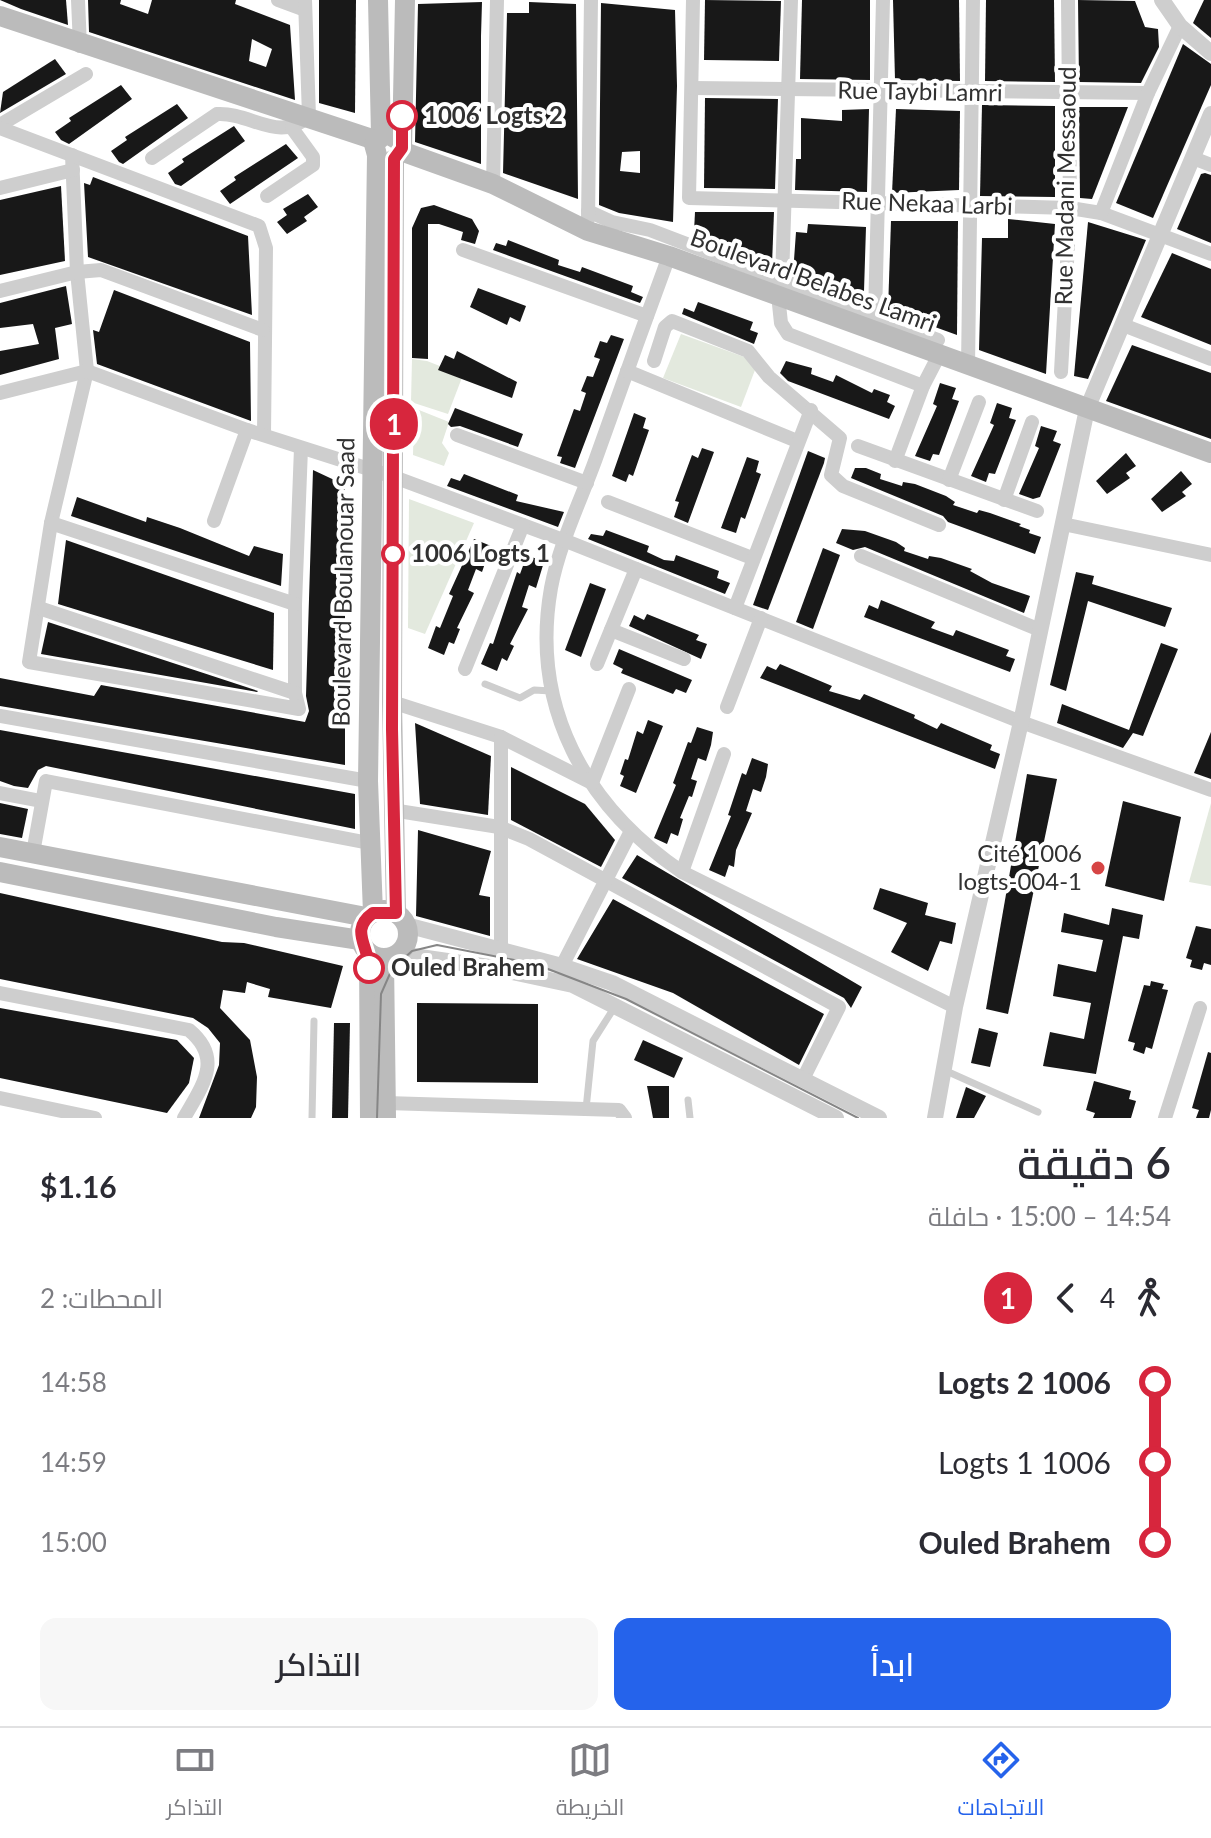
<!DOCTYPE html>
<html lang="ar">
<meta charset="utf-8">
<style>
body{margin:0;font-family:Lato,Cairo,sans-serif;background:#f7f7f7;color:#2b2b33;direction:rtl;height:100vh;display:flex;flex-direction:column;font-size:30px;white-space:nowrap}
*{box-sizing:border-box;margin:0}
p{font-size:26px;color:#7c7c81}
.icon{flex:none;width:44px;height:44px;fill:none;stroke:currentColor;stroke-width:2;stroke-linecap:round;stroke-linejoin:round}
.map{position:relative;height:1118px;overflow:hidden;direction:ltr}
.details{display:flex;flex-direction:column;background:#fff;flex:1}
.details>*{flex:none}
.badge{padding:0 16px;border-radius:26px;font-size:28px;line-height:52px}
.map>.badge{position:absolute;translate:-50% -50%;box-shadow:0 0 0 4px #fff}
.legs{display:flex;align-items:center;gap:12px;height:88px;padding:0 40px;font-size:26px}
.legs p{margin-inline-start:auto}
.overview{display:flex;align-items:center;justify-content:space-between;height:136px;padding:0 40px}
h1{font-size:44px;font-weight:600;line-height:60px}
.primary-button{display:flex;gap:16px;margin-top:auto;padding:16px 40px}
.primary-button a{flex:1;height:92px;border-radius:16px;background:#2563eb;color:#fff;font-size:32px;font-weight:600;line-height:92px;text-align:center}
.primary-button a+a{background:#f7f7f7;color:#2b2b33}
ul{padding:0 40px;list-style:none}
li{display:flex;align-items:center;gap:28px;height:80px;font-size:30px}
li i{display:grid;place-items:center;width:12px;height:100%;margin:0 10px;background:currentColor}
li i::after{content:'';width:20px;height:20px;margin:-10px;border:6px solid;border-radius:50%;background:#fff}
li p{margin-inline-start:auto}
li:first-child i{background:linear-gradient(#0000 50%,currentColor 0)}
li:last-child i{background:linear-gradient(currentColor 50%,#0000 0)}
.dock{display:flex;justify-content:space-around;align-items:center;height:112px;border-top:2px solid #e1e1e2;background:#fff;font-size:22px;color:#7c7c81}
.dock a{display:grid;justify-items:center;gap:4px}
.dock .selected{color:#2563eb}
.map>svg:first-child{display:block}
.green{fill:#e3e9de}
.building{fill:#181818;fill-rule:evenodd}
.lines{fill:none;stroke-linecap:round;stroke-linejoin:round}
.service{stroke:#cecece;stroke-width:7}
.minor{stroke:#cecece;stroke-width:14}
.tertiary{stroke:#cecece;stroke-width:16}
.secondary{stroke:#bbb;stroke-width:20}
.tram{stroke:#868686;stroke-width:2}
.line-1-casing{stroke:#fff;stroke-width:18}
.line-1{stroke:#d7263d;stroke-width:12}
.stop-1-dot{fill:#fff;stroke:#d7263d;stroke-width:4}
.poi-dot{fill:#d64545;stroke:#fff;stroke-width:3}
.labels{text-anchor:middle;stroke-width:8;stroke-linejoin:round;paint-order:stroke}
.street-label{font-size:24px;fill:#313131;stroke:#fff}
.stop-label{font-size:24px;font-weight:bold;fill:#313131;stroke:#fff;text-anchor:start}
.poi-label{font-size:24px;fill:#313131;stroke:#fff;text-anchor:end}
</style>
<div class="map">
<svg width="1211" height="1118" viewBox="0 0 1211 1118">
<rect width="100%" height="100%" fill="#fff"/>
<g class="green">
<path d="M681,334L758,362L741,407L663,378Z"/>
<path d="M412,359L427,361L463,375L448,414L411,402Z"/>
<path d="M414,408L449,422L442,443L449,453L444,466L413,455Z"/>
<path d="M409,499L474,523L425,634L408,628Z"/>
<path d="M1211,803V886L1189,882Z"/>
</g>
<g class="building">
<path d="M0,0H66L68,25L21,9Z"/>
<path d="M88,0H121L120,4L148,14L152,0H236L235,4L290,25L295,100L89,32ZM252,39L272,49L266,67L249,61Z"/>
<path d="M319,0H356L355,113L319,103Z"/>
<path d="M705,0L781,1L779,61L704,60Z"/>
<path d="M802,0H870V80L800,79Z"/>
<path d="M893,0H959L960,81L895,80Z"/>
<path d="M986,0H1054L1055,82L985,81Z"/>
<path d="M1078,0L1135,1L1145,27L1158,29L1159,47L1141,83L1079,82Z"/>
<path d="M1204,0H1211V38L1193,23Z"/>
<path d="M482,2L481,36V164L415,142L418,4Z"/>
<path d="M529,2L576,4L578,199L503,173L507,13H529Z"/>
<path d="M601,3L675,10L677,86L673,222L619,213L599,205ZM640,151V173L620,171L622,152Z"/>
<path d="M1183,44L1211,64V85L1153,218L1116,203Z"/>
<path d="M55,59L66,74L0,113L3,92Z"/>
<path d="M121,85L132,99L69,144L61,140L55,132L71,121L69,118Z"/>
<path d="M705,98L778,99L775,189L704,188Z"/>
<path d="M177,104L188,118L123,164L119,162L111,151L127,140L125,137Z"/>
<path d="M982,105L1055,106V197L980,196Z"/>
<path d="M1079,107H1128L1092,199L1080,198Z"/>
<path d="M869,109L867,192L795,190L796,159H801V118L842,121V110Z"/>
<path d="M896,109L960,111L959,190L892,193Z"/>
<path d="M234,126L245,141L181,186L175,184L168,173L184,162L182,159Z"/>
<path d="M286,144L298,158L230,204L220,191L236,180L234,177Z"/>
<path d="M1205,173L1211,175V243L1177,229L1201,174Z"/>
<path d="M93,177L248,236L252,315L88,257L84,183L90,185Z"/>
<path d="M61,186L65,261L0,275V200Z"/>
<path d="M308,194L318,207L304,217L307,221L287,234L277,222L287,215L283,209Z"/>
<path d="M434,205L472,219L479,231L475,244L461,240L463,232L439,224H428V359L412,358V228L421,208Z"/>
<path d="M695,212H774L772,265L694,232Z"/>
<path d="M1008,219L1055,224L1046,374L979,350L982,238H1008Z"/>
<path d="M891,221H958L957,335L888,310Z"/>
<path d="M1088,222L1146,240L1088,379L1074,376Z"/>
<path d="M808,224L866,227L864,291H839L793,274L796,232L807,233Z"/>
<path d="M508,240L559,260L558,265L580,272L582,267L633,286L631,292L643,297L640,303L493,250L496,243L506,246Z"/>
<path d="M1172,253L1211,269V345L1141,317Z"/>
<path d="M66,286L72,324L55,328L59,359L0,375V351L39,344L33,324L0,328V303Z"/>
<path d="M478,288L526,306L520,322L510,317L507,325L470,307Z"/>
<path d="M114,290L250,342L251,421L97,364L93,330L99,332Z"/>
<path d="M698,302L753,322L750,330L758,333L754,344L682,314L684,308L694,312Z"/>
<path d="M611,335L624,339L575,468L560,463L562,457L557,456L574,409L580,411L586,393L581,391L587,376L593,377L600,359L594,357L600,341L607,343Z"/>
<path d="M1132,345L1211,373V439L1106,401Z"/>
<path d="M457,351L517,382L512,398L438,370L445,355L454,359Z"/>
<path d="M786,361L812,368L811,374L833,382L836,375L872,393L874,389L890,395L887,402L895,406L889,419L788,381L780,373Z"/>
<path d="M940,383L956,388L952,399L959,401L939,455L933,454L930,461L915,456L937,406L933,404Z"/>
<path d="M997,403L1012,408L1009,418L1016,420L995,474L989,473L986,482L971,476L994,425L990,423Z"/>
<path d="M455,408L523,434L518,447L460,426L451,427L448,424Z"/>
<path d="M634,413L646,418L643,428L649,430L633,476L629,474L626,482L612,476Z"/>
<path d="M1041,426L1057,431L1053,441L1061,444L1040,497L1033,499L1019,494L1039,448L1035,446Z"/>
<path d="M702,448L714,452L688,523L674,517L679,502L675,501L692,455L698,458Z"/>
<path d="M808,451L825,458L824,463L768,610L753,605Z"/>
<path d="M1126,453L1136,466L1126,473L1130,478L1107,494L1096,481Z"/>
<path d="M747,457L759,461L756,472L761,474L745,519L741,517L736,533L721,528Z"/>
<path d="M855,468H866L881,474L880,479L902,486L903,482L915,484L946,496L955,502L953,505L977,513L979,510L990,513L1021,524L1019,526L1030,530L1029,533L1041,537L1035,554L948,522L943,516L851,478Z"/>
<path d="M313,470L345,485V765L0,706V678L94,696L101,685L305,722L309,711L306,696Z"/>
<path d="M1181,471L1192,484L1182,492L1186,496L1162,512L1151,499Z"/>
<path d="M464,474L518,495L516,501L564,512L558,527L447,486L451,478L460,481Z"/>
<path d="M77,497L146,522L147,517L180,528L249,556L254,546L283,554L281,586L71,516Z"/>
<path d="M842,529L865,531L896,542L905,548L904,551L928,559L929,556L941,558L972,569L970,571L992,583L1030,596L1024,613L865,547L853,550L836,543Z"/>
<path d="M606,530L649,546L647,552L664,560L674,561L676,555L719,571L717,578L730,583L725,594L588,539L591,534L603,536Z"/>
<path d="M474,539L491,546L482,572L476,569L468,590L474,593L457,628L460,629L454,644L449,642L444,655L428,648L436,626L440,628L453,596L449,594Z"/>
<path d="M66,540L274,613L273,670L58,604Z"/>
<path d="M823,548L840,555L813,629L796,622Z"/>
<path d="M527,555L544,562L536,588L529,585L522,607L528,609L510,644L514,646L507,661L502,658L497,671L481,664L490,643L493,644L517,572L520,574Z"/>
<path d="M1076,572L1094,576L1092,584L1172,608L1165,627L1088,601L1066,691L1050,685Z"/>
<path d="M590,583L606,589L581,657L565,650Z"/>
<path d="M881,600L935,622L931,628L953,636L956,630L1009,650L1006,656L1015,659L1010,672L864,617L869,605L878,609Z"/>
<path d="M647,614L699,635L696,640L707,644L701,659L629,626L634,615L644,620Z"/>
<path d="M48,622L258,691L257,692L41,654Z"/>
<path d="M1161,643L1178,649L1143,736L1133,733L1123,748L1057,723L1062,704L1129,730Z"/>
<path d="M619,649L692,680L686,693L676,689L673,694L621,673L623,669L613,664Z"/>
<path d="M780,664L832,686L829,691L860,700L864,694L915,715L914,718L937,729L941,723L992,745L990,750L1000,754L995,769L760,678L767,666L776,670Z"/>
<path d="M648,720L663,726L636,793L620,786L624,776L620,774L625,759L628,760L637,731L643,734Z"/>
<path d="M415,723L491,756L488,815L420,804Z"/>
<path d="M697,727L713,732L711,745L706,761L698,758L691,779L697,781L692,797L689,796L680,818L683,819L678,836L671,833L667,844L654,838L676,785L673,783L688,742L691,743Z"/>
<path d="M0,730L355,794V829L46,766L38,770L28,788L14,786L0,781Z"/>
<path d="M1211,732V779L1194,773Z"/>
<path d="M752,758L768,764L766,777L761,792L753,789L746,811L752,813L736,850L734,867L729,865L725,877L709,870L731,816L728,815L742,773L746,775Z"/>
<path d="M511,767L585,804L615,840L601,867L511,820Z"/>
<path d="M1027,774L1057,779L1008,1014L986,1009Z"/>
<path d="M1123,801L1181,817L1164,901L1105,886Z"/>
<path d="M0,803L28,809L22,838L0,834Z"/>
<path d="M418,830L491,851L479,895L490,897V936L416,916Z"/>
<path d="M637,855L862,987L851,1008L844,998L622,878Z"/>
<path d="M880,888L928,903L925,915L956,923L952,944L940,941L928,971L891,952L907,923L873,909Z"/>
<path d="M0,893L222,942L244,943L343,966L331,1008L268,997L270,989L247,982L245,993L223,990L220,1008L250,1040L257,1077L256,1107L251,1118H199L219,1065L220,1043L208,1028L193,1018L0,979Z"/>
<path d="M613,899L824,1014L799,1065L673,993L577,959Z"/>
<path d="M1112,908L1143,915L1139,939L1123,936L1096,1074L1043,1066L1050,1032L1084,1039L1091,1003L1053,996L1058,964L1096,972L1103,940L1061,932L1064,913L1109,925Z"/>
<path d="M1196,926L1211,929V965L1204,963L1202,970L1190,967L1192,960L1186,958Z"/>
<path d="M1151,981L1164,984L1162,989L1168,990L1152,1049L1146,1047L1144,1054L1133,1050L1135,1043L1128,1041L1144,985L1150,986Z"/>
<path d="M417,1003L538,1004V1083L417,1082Z"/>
<path d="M0,1008L177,1040L194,1058L189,1083L167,1113L0,1078Z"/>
<path d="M334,1023H350L348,1118H332Z"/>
<path d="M979,1028L998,1033L990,1067L971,1063Z"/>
<path d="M643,1040L683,1058L674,1078L634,1060Z"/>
<path d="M1208,1052L1211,1053V1110L1209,1118H1196L1199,1110L1192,1108Z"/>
<path d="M1094,1081L1131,1091L1129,1099L1136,1101L1131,1118H1093L1095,1113L1086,1110Z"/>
<path d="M647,1086H669V1118H653Z"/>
<path d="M966,1087L986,1096L974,1118H956Z"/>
</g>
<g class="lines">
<g class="service">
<path d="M485,684L520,698L534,690L551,691"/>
<path d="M944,1070L1038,1112"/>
<path d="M688,1100L690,1118"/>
<path d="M586,1109L593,1041L614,1008"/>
<path d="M312,1118L314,1021"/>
</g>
<g class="minor">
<path d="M78,0L80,46"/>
<path d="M278,0L305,10"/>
<path d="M693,0L689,198L1070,208L1101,213L1211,254"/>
<path d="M692,88L1148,93"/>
<path d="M0,125L86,74"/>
<path d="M0,128L259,226L266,248L264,434"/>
<path d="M72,155L77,272L87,371L51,523L29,662L299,709L295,693V604L301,448"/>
<path d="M152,158L217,114C251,112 279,144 309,116L305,0"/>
<path d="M1193,158L1211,165"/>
<path d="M493,184L497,0"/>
<path d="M0,188L73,170"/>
<path d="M267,196L313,165V157L292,128"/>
<path d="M588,211L612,222L650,230L938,340"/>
<path d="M1101,213L1148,93L1180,26"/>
<path d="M588,219L591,0"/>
<path d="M463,250L647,316"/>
<path d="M669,256C644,324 619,393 595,461C580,502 559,545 551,588C530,707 585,806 682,872L955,1007"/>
<path d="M782,280L791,0"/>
<path d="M0,291L77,272L101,270L263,330"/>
<path d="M778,295L781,323L788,334L923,386"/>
<path d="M875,316L883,0"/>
<path d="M1123,325L1211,359"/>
<path d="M654,361L665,327L672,321L748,351L769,377L840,438L831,475L843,486L939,525"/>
<path d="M968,366L973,0"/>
<path d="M627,371L797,441"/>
<path d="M1061,372L1070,208L1068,0"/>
<path d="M0,393L87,371L247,430L394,477L566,541L1021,722L1211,790"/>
<path d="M457,435L587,483"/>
<path d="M858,446L1037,511"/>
<path d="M895,461L923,386L939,355"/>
<path d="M949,480L979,402"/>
<path d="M1004,500L1032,422"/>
<path d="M608,502L752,558"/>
<path d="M214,521L247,430"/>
<path d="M51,523L295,604"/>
<path d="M1063,524L1211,555"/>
<path d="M861,556L1040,630"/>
<path d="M39,608L295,693"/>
<path d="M735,608L811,410"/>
<path d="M611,630L684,659"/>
<path d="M597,664L636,569"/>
<path d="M465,669L523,525"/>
<path d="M392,702L501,737L592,783L629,689"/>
<path d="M727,707L761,618"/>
<path d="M0,716L368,781"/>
<path d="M501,737V949"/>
<path d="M0,793L41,801"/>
<path d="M392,810L499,827L529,839L839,1007L803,1079"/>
<path d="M33,853L46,781L369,843"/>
<path d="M682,872L724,754"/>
<path d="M562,966L630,833"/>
<path d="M0,993L189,1030C224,1059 202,1086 184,1118"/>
<path d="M0,1098L95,1118"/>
<path d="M386,1103L619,1110L625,1118"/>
<path d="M1165,1118L1200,1008"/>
</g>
<g class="tertiary">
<path d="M1162,0L1180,26L1211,53"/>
<path d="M406,925L562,966L612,983L879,1118"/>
<path d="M399,954L489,967L573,985L836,1118"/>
<path d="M935,1118L955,1007L1021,722L1087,409L1211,114"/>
</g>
<g class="secondary">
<path d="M378,0L381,135"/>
<path d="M0,16L375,140"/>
<path d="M402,148L405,0"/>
<path d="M401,151L493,184L588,231L669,256L1211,453"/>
<path d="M394,159L392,702L396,913"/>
<path d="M0,847L366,917"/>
<path d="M0,872L276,927L360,940"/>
<circle cx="384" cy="934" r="24"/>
<path d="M373,913L368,781L377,155L374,144L386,133L401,142"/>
<path d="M369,953L370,1118"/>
<path d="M384,959L386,1118"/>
</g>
<path class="tram" d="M377,1118L381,994L392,969L412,951L437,945L535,964L626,999L858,1118"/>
</g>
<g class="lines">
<defs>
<path id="line-1" d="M369,968C369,946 349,930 373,913H396L392,729L394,159L402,148V116"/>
</defs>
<use href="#line-1" class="line-1-casing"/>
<use href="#line-1" class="line-1"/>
</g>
<g class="stop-1-dot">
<circle cx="402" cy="116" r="14"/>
<circle cx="393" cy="554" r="10"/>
<circle cx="369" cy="968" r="14"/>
</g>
<circle class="poi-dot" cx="1098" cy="868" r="8"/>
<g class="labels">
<g class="street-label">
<text transform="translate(920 92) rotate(1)" y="8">Rue Taybi Lamri</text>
<text transform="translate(1066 186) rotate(-89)" y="8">Rue Madani Messaoud</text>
<text transform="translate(927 204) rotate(2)" y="8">Rue Nekaa Larbi</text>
<text transform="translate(813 281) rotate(20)" y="8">Boulevard Belabes Lamri</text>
<text transform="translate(344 582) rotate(-89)" y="8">Boulevard Boulanouar Saad</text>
</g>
<g class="stop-label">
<text x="424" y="124">1006 Logts 2</text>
<text x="411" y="562">1006 Logts 1</text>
<text x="391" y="976">Ouled Brahem</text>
</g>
<g class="poi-label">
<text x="1082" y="862">Cité 1006<tspan x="1082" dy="28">logts-004-1</tspan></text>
</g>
</g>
</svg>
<b class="badge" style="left:394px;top:424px;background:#d7263d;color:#fff">1</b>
</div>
<section class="details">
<div class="overview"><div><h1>6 دقيقة</h1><p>14:54 – 15:00 · حافلة</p></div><b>$1.16</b></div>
<div class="legs"><svg class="icon" aria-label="walk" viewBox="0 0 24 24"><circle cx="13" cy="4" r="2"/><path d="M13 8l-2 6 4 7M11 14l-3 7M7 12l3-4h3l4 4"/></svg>4<svg class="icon" aria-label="back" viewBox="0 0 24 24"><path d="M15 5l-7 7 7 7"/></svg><b class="badge" style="background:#d7263d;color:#fff">1</b><p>المحطات: 2</p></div>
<ul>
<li><i style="color:#d7263d"></i><b>1006 Logts 2</b><p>14:58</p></li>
<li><i style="color:#d7263d"></i><span>1006 Logts 1</span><p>14:59</p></li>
<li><i style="color:#d7263d"></i><b>Ouled Brahem</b><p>15:00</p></li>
</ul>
<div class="primary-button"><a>ابدأ</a><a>التذاكر</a></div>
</section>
<nav class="dock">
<a class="selected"><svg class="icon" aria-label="directions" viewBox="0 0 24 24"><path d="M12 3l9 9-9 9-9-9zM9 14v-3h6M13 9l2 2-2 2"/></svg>الاتجاهات</a>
<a><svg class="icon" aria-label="map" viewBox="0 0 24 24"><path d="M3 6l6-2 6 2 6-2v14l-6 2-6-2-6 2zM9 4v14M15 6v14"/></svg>الخريطة</a>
<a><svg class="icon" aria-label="tickets" viewBox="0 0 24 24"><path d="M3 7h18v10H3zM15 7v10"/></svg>التذاكر</a>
</nav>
